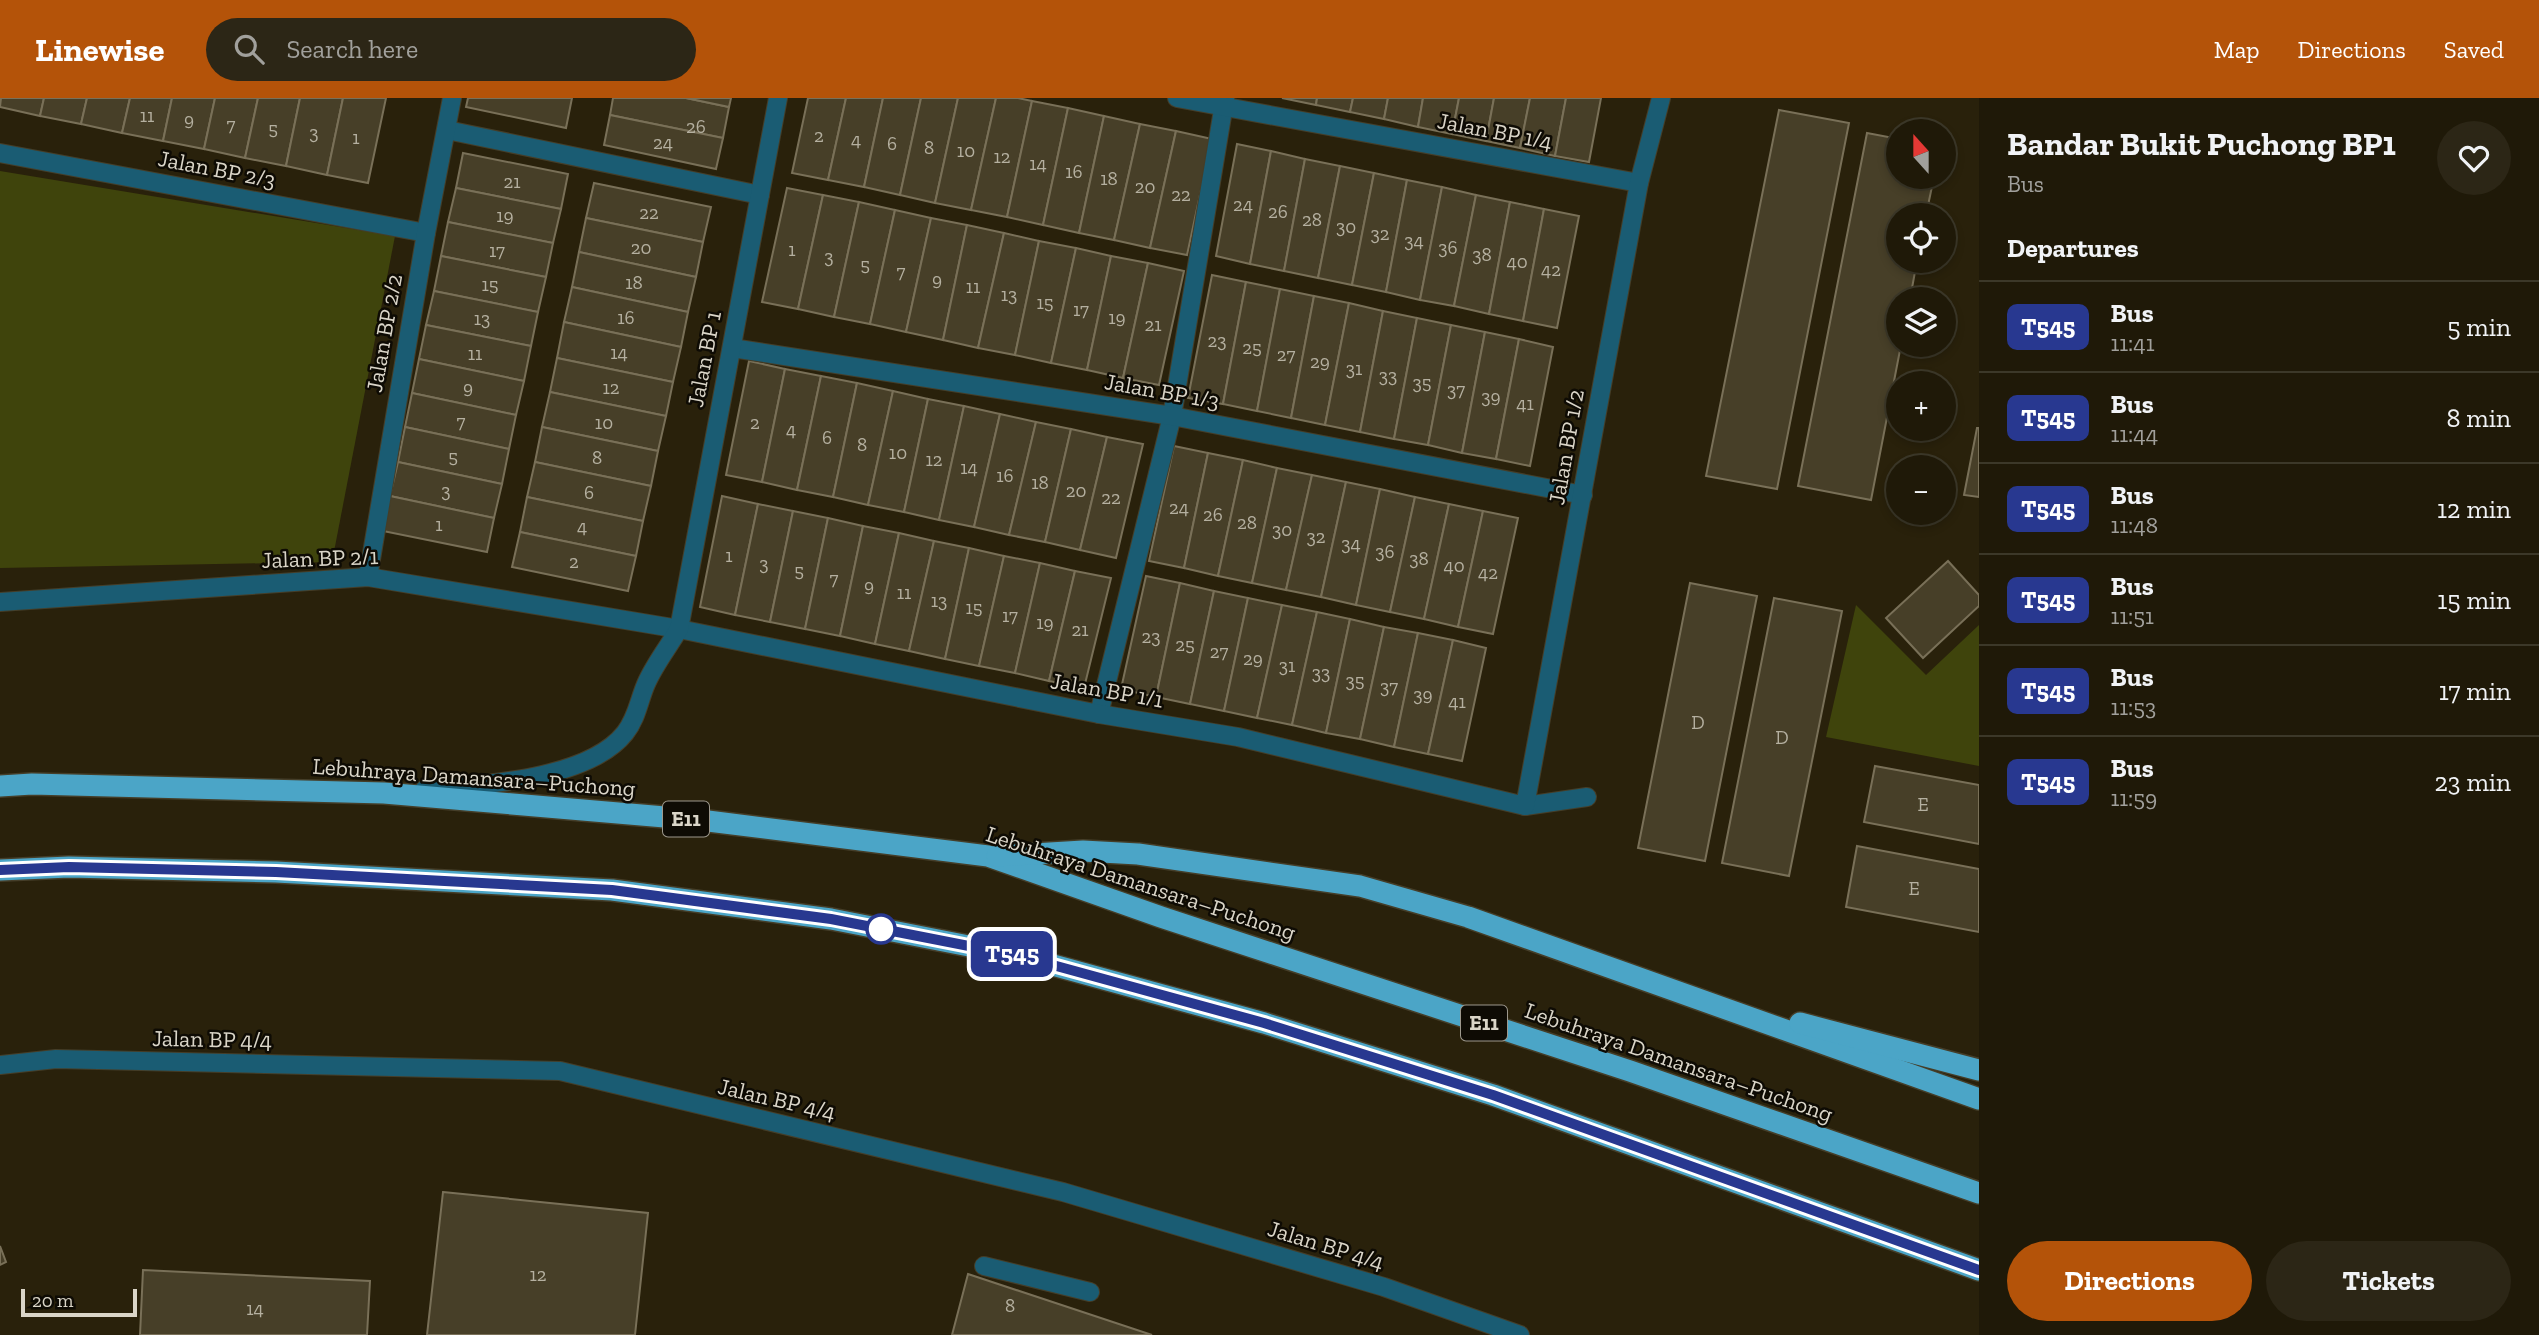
<!DOCTYPE html>
<meta charset="utf-8">
<style>
body{margin:0;font-family:"Zilla Slab",serif;background:#2c2616;color:#f1f3f6;height:100vh;display:flex;flex-direction:column;font-size:26px;white-space:nowrap}
*{box-sizing:border-box;margin:0}
p{font-size:23px;color:#a1a09c}
.icon{flex:none;width:38px;height:38px;fill:none;stroke:currentColor;stroke-width:2;stroke-linecap:round;stroke-linejoin:round}
.map{position:relative;flex:1;overflow:hidden}
.sheet{display:flex;flex-direction:column;background:#1f1908;width:560px}
.sheet>*{flex:none}
.badge{padding:0 14px;border-radius:10px;font-size:24px;line-height:46px}
.needle{width:46px;rotate:339deg}
.controls{position:absolute;left:1886px;top:21px;display:grid;gap:14px}
.controls a{display:grid;place-items:center;width:70px;height:70px;border-radius:50%;background:#1f1908;box-shadow:0 4px 10px #0003,0 0 0 2px #3c3829;font-size:35px}
.scale{position:absolute;left:21px;bottom:18px;width:116px;box-sizing:border-box;padding-left:7px;border:4px solid #dad5c8;border-top:0;font-size:19px;line-height:24px;white-space:nowrap;color:#dad5c8;-webkit-text-stroke:5px #0e0b04;paint-order:stroke}
.map>.badge{position:absolute;translate:-50% -50%;box-shadow:0 0 0 4px #fff}
h2{padding:0 28px;font-size:26px;line-height:63px}
.round{display:grid;place-items:center;flex:none;width:74px;height:74px;border-radius:37px;background:#2c2616}
.summary{display:flex;align-items:center;justify-content:space-between;height:119px;padding:0 28px}
h1{font-size:33px;font-weight:700;line-height:52px}
.button{display:flex;gap:14px;margin-top:auto;padding:14px 28px}
.button a{flex:1;height:80px;border-radius:42px;background:#b45309;color:#fff;font-size:28px;font-weight:700;line-height:80px;text-align:center}
.button a+a{background:#2c2616;color:#f1f3f6}
ul{padding:0;list-style:none}
li{display:flex;align-items:center;gap:21px;height:91px;padding:0 28px;border-top:2px solid #3c3829}
li div{flex:1}
li b{display:block;font-size:26px}
li em{font-style:normal}
li .badge{min-width:77px;font-weight:700;text-align:center}
header{display:flex;align-items:center;gap:42px;box-sizing:border-box;height:98px;padding:0 35px;background:#b45309;color:#fff}
header strong{font-size:33px}
nav{display:flex;gap:38px;margin-inline-start:auto;font-size:24px}
.search{width:490px;height:63px;background:#2c2616;display:flex;align-items:center;gap:18px;box-sizing:border-box;padding:0 24px;border-radius:38px;color:#a1a09c;font-size:26px}
main{display:flex;flex:1;min-height:0}
.map>svg:first-child{display:block}
.green{fill:#3f440c}
.building{fill:#473f28;stroke:#797058;stroke-width:2}
.lines{fill:none;stroke-linecap:round;stroke-linejoin:round}
.service-casing{stroke:#453e29;stroke-width:20}
.minor-casing{stroke:#453e29;stroke-width:20}
.motorway-casing{stroke:#453e29;stroke-width:24}
.service{stroke:#1a5c73;stroke-width:18}
.minor{stroke:#1a5c73;stroke-width:18}
.motorway{stroke:#4ba5c7;stroke-width:21}
.line-casing{stroke:#fff;stroke-width:16}
.line{stroke:#283890;stroke-width:10}
.stop-dot{fill:#fff;stroke:#283890;stroke-width:3.5}
.labels{text-anchor:middle;stroke-width:5;stroke-linejoin:round;paint-order:stroke}
.number-label{font-size:19px;fill:#b5b0a0}
.shield{fill:#0e0b04;stroke:#9d988d;stroke-width:2}
.shield-label{font-size:21px;font-weight:bold;fill:#dad5c8}
.street-label{font-size:23px;fill:#dad5c8;stroke:#0e0b04}
</style>
<header>
<strong>Linewise</strong>
<div class="search"><svg class="icon" aria-label="search" viewBox="0 0 24 24"><circle cx="10" cy="10" r="6"/><path d="M15 15l6 6"/></svg>Search here</div>
<nav><a>Map</a><a>Directions</a><a>Saved</a></nav>
</header>
<main>
<div class="map">
<svg width="1979" height="1237" viewBox="0 0 1979 1237">
<rect width="100%" height="100%" fill="#29210b"/>
<g class="green">
<path d="M0,73L395,138L332,464L0,470Z"/>
<path d="M1856,507L1926,577L1979,527V668L1826,639Z"/>
</g>
<g class="building">
<path d="M1,0H44L40,18L0,9Z"/>
<path d="M44,0H87L81,26L40,18Z"/>
<path d="M87,0H130L122,35L81,26Z"/>
<path d="M130,0H172L163,43L122,35Z"/>
<path d="M172,0H215L204,51L163,43Z"/>
<path d="M215,0H258L245,60L204,51Z"/>
<path d="M258,0H300L286,68L245,60Z"/>
<path d="M300,0H343L327,77L286,68Z"/>
<path d="M343,0H386L368,85L327,77Z"/>
<path d="M468,0H572L566,30L466,9Z"/>
<path d="M613,0H686L729,9L723,40L610,17Z"/>
<path d="M686,0H731L729,9Z"/>
<path d="M808,0H846L828,82L792,75Z"/>
<path d="M846,0H883L864,89L828,82Z"/>
<path d="M883,0H921L900,97L864,89Z"/>
<path d="M921,0H958L935,105L900,97Z"/>
<path d="M958,0H996L971,112L935,105Z"/>
<path d="M996,0H1018L1032,3L1007,119L971,112Z"/>
<path d="M1282,0H1317L1316,7Z"/>
<path d="M1317,0H1353L1350,14L1316,7Z"/>
<path d="M1353,0H1388L1384,21L1350,14Z"/>
<path d="M1388,0H1423L1418,29L1384,21Z"/>
<path d="M1423,0H1459L1452,36L1418,29Z"/>
<path d="M1459,0H1494L1486,43L1452,36Z"/>
<path d="M1494,0H1530L1520,50L1486,43Z"/>
<path d="M1530,0H1566L1555,58L1520,50Z"/>
<path d="M1566,0H1601L1589,64L1555,58Z"/>
<path d="M1032,3L1068,10L1043,127L1007,119Z"/>
<path d="M1068,10L1104,18L1079,135L1043,127Z"/>
<path d="M1779,12L1849,25L1777,391L1706,378Z"/>
<path d="M610,17L723,40L716,71L604,47Z"/>
<path d="M1104,18L1140,26L1114,142L1079,135Z"/>
<path d="M1140,26L1176,33L1150,150L1114,142Z"/>
<path d="M1176,33L1212,41L1187,157L1150,150Z"/>
<path d="M1867,35L1899,41V79H1934L1926,117H1899V163H1917L1910,201H1899V247H1901L1871,402L1798,388Z"/>
<path d="M1237,46L1271,53L1250,166L1216,158Z"/>
<path d="M1271,53L1305,61L1284,173L1250,166Z"/>
<path d="M463,55L568,76L561,111L456,90Z"/>
<path d="M1305,61L1340,68L1318,180L1284,173Z"/>
<path d="M1340,68L1374,75L1352,187L1318,180Z"/>
<path d="M1374,75L1407,82L1386,194L1352,187Z"/>
<path d="M1407,82L1442,89L1420,202L1386,194Z"/>
<path d="M594,85L711,109L703,144L586,120Z"/>
<path d="M1442,89L1476,97L1454,208L1420,202Z"/>
<path d="M456,90L561,111L553,145L448,124Z"/>
<path d="M787,90L823,97L798,211L762,204Z"/>
<path d="M823,97L859,104L834,219L798,211Z"/>
<path d="M1476,97L1510,104L1489,216L1454,208Z"/>
<path d="M859,104L895,112L870,226L834,219Z"/>
<path d="M1510,104L1544,111L1523,223L1489,216Z"/>
<path d="M1544,111L1579,118L1557,230L1523,223Z"/>
<path d="M895,112L931,120L906,234L870,226Z"/>
<path d="M586,120L703,144L696,179L579,154Z"/>
<path d="M931,120L967,127L943,242L906,234Z"/>
<path d="M448,124L553,145L546,179L441,158Z"/>
<path d="M967,127L1004,135L978,250L943,242Z"/>
<path d="M1004,135L1039,143L1015,257L978,250Z"/>
<path d="M1039,143L1076,150L1051,265L1015,257Z"/>
<path d="M1076,150L1111,158L1087,272L1051,265Z"/>
<path d="M579,154L696,179L688,214L572,189Z"/>
<path d="M441,158L546,179L538,214L434,193Z"/>
<path d="M1111,158L1148,165L1123,280L1087,272Z"/>
<path d="M1148,165L1184,173L1159,287L1123,280Z"/>
<path d="M1212,177L1246,184L1223,306L1188,300Z"/>
<path d="M1246,184L1280,191L1257,313L1223,306Z"/>
<path d="M572,189L688,214L681,249L564,224Z"/>
<path d="M1280,191L1314,198L1291,320L1257,313Z"/>
<path d="M434,193L538,214L531,248L426,227Z"/>
<path d="M1314,198L1349,205L1325,327L1291,320Z"/>
<path d="M1349,205L1383,213L1360,334L1325,327Z"/>
<path d="M1383,213L1417,220L1394,341L1360,334Z"/>
<path d="M1417,220L1451,227L1428,347L1394,341Z"/>
<path d="M564,224L681,249L673,284L557,260Z"/>
<path d="M426,227L531,248L524,283L419,261Z"/>
<path d="M1451,227L1485,234L1462,355L1428,347Z"/>
<path d="M1485,234L1519,241L1496,361L1462,355Z"/>
<path d="M1519,241L1553,249L1530,368L1496,361Z"/>
<path d="M557,260L673,284L666,318L550,294Z"/>
<path d="M419,261L524,283L516,317L412,295Z"/>
<path d="M749,263L785,271L762,384L726,377Z"/>
<path d="M785,271L821,278L797,392L762,384Z"/>
<path d="M821,278L857,285L833,399L797,392Z"/>
<path d="M857,285L893,293L868,407L833,399Z"/>
<path d="M893,293L928,301L904,414L868,407Z"/>
<path d="M550,294L666,318L658,353L542,329Z"/>
<path d="M412,295L516,317L509,351L405,329Z"/>
<path d="M928,301L964,308L939,422L904,414Z"/>
<path d="M964,308L1000,316L974,429L939,422Z"/>
<path d="M1000,316L1036,324L1009,437L974,429Z"/>
<path d="M1036,324L1071,331L1045,444L1009,437Z"/>
<path d="M405,329L509,351L502,386L398,364Z"/>
<path d="M542,329L658,353L651,388L535,364Z"/>
<path d="M1977,330H1979V399L1964,397Z"/>
<path d="M1071,331L1107,339L1080,452L1045,444Z"/>
<path d="M1107,339L1143,346L1116,460L1080,452Z"/>
<path d="M1174,348L1208,355L1184,470L1149,463Z"/>
<path d="M1208,355L1243,362L1218,478L1184,470Z"/>
<path d="M1243,362L1277,370L1252,485L1218,478Z"/>
<path d="M398,364L502,386L494,420L390,398Z"/>
<path d="M535,364L651,388L643,423L527,399Z"/>
<path d="M1277,370L1312,377L1286,492L1252,485Z"/>
<path d="M1312,377L1346,384L1321,499L1286,492Z"/>
<path d="M1346,384L1380,391L1356,507L1321,499Z"/>
<path d="M1380,391L1415,399L1390,514L1356,507Z"/>
<path d="M390,398L494,420L487,454L383,433Z"/>
<path d="M722,398L758,406L735,517L700,509Z"/>
<path d="M527,399L643,423L636,458L520,434Z"/>
<path d="M1415,399L1449,406L1424,521L1390,514Z"/>
<path d="M758,406L793,413L770,524L735,517Z"/>
<path d="M1449,406L1483,413L1458,529L1424,521Z"/>
<path d="M793,413L828,420L805,531L770,524Z"/>
<path d="M1483,413L1518,420L1493,536L1458,529Z"/>
<path d="M828,420L863,428L840,538L805,531Z"/>
<path d="M863,428L899,435L875,546L840,538Z"/>
<path d="M520,434L636,458L628,493L512,469Z"/>
<path d="M899,435L934,443L909,553L875,546Z"/>
<path d="M934,443L969,450L945,561L909,553Z"/>
<path d="M969,450L1004,458L979,568L945,561Z"/>
<path d="M1004,458L1040,465L1015,575L979,568Z"/>
<path d="M1948,463L1979,497V508L1923,560L1886,520Z"/>
<path d="M1040,465L1075,473L1049,583L1015,575Z"/>
<path d="M1075,473L1111,480L1084,590L1049,583Z"/>
<path d="M1146,478L1180,485L1156,599L1121,591Z"/>
<path d="M1180,485L1214,493L1190,606L1156,599Z"/>
<path d="M1690,485L1757,498L1705,763L1638,750Z"/>
<path d="M1214,493L1248,500L1224,613L1190,606Z"/>
<path d="M1248,500L1282,507L1257,620L1224,613Z"/>
<path d="M1774,500L1842,513L1789,778L1722,765Z"/>
<path d="M1282,507L1317,514L1292,627L1257,620Z"/>
<path d="M1317,514L1350,521L1326,635L1292,627Z"/>
<path d="M1350,521L1384,529L1360,641L1326,635Z"/>
<path d="M1384,529L1418,535L1394,649L1360,641Z"/>
<path d="M1418,535L1453,542L1428,656L1394,649Z"/>
<path d="M1453,542L1486,550L1462,663L1428,656Z"/>
<path d="M1875,668L1979,687V746L1864,724Z"/>
<path d="M1857,748L1979,771V834L1846,809Z"/>
<path d="M443,1094L648,1115L635,1237H427Z"/>
<path d="M0,1148L6,1164L0,1167Z"/>
<path d="M143,1172L370,1183L367,1237H140Z"/>
<path d="M968,1176L1152,1237H952Z"/>
</g>
<g class="lines">
<defs>
<g id="service">
<path d="M447,32L760,97"/>
<path d="M1099,616L1172,318L1225,0"/>
<path d="M1525,708L1587,699"/>
<path d="M984,1168L1090,1194"/>
</g>
<g id="minor">
<path d="M1177,0L1639,85"/>
<path d="M0,55L426,135"/>
<path d="M732,250L1172,318L1583,397"/>
<path d="M368,479L426,135L452,0"/>
<path d="M0,504L368,479L679,531L1099,616L1238,639L1525,708L1639,85L1661,0"/>
<path d="M424,692C480,687 588,682 625,635C637,620 639,602 646,586C654,567 669,548 679,531L778,0"/>
<path d="M0,967L56,961L560,973L1063,1094L1384,1189L1520,1237"/>
</g>
<g id="motorway">
<path d="M0,688L32,686L384,695L700,722L988,758L1161,819L1630,973L1979,1095"/>
<path d="M997,758L1083,753L1138,756L1360,788L1468,819L1979,1001"/>
<path d="M0,772L69,769L276,774L612,792L831,821L1020,858L1264,925L1493,997L1979,1172"/>
<path d="M1800,925L1979,972"/>
</g>
</defs>
<use href="#service" class="service-casing"/>
<use href="#minor" class="minor-casing"/>
<use href="#motorway" class="motorway-casing"/>
<use href="#service" class="service"/>
<use href="#minor" class="minor"/>
<use href="#motorway" class="motorway"/>
</g>
<g class="lines">
<defs>
<path id="line" d="M0,772L69,769L276,774L612,792L831,821L1020,858L1264,925L1493,997L1979,1172"/>
</defs>
<use href="#line" class="line-casing"/>
<use href="#line" class="line"/>
</g>
<circle class="stop-dot" cx="881" cy="831" r="14"/>
<g class="labels">
<g class="number-label">
<text x="147" y="24">11</text>
<text x="189" y="28">9</text>
<text x="231" y="33">7</text>
<text x="696" y="35">26</text>
<text x="273" y="37">5</text>
<text x="314" y="41">3</text>
<text x="819" y="44">2</text>
<text x="356" y="46">1</text>
<text x="856" y="48">4</text>
<text x="663" y="51">24</text>
<text x="892" y="52">6</text>
<text x="929" y="56">8</text>
<text x="966" y="59">10</text>
<text x="1002" y="65">12</text>
<text x="1038" y="72">14</text>
<text x="1074" y="80">16</text>
<text x="1109" y="87">18</text>
<text x="512" y="90">21</text>
<text x="1145" y="95">20</text>
<text x="1181" y="103">22</text>
<text x="1243" y="113">24</text>
<text x="1278" y="120">26</text>
<text x="649" y="121">22</text>
<text x="505" y="124">19</text>
<text x="1312" y="128">28</text>
<text x="1346" y="135">30</text>
<text x="1380" y="142">32</text>
<text x="1414" y="149">34</text>
<text x="641" y="156">20</text>
<text x="1448" y="156">36</text>
<text x="792" y="158">1</text>
<text x="497" y="159">17</text>
<text x="1482" y="163">38</text>
<text x="829" y="165">3</text>
<text x="1517" y="170">40</text>
<text x="865" y="173">5</text>
<text x="1551" y="178">42</text>
<text x="901" y="180">7</text>
<text x="937" y="188">9</text>
<text x="634" y="191">18</text>
<text x="490" y="193">15</text>
<text x="973" y="195">11</text>
<text x="1009" y="203">13</text>
<text x="1045" y="211">15</text>
<text x="1081" y="218">17</text>
<text x="626" y="226">16</text>
<text x="1117" y="226">19</text>
<text x="482" y="227">13</text>
<text x="1153" y="233">21</text>
<text x="1217" y="249">23</text>
<text x="1252" y="256">25</text>
<text x="619" y="261">14</text>
<text x="475" y="262">11</text>
<text x="1286" y="263">27</text>
<text x="1320" y="270">29</text>
<text x="1354" y="277">31</text>
<text x="1388" y="284">33</text>
<text x="1422" y="291">35</text>
<text x="468" y="296">9</text>
<text x="611" y="296">12</text>
<text x="1456" y="298">37</text>
<text x="1491" y="305">39</text>
<text x="1525" y="312">41</text>
<text x="461" y="330">7</text>
<text x="604" y="331">10</text>
<text x="755" y="331">2</text>
<text x="791" y="338">4</text>
<text x="827" y="346">6</text>
<text x="862" y="353">8</text>
<text x="898" y="361">10</text>
<text x="453" y="365">5</text>
<text x="597" y="366">8</text>
<text x="934" y="368">12</text>
<text x="969" y="376">14</text>
<text x="1005" y="384">16</text>
<text x="1040" y="391">18</text>
<text x="446" y="399">3</text>
<text x="1076" y="399">20</text>
<text x="589" y="401">6</text>
<text x="1111" y="406">22</text>
<text x="1179" y="416">24</text>
<text x="1213" y="423">26</text>
<text x="1247" y="431">28</text>
<text x="439" y="433">1</text>
<text x="582" y="435">4</text>
<text x="1282" y="438">30</text>
<text x="1316" y="445">32</text>
<text x="1351" y="452">34</text>
<text x="1385" y="460">36</text>
<text x="729" y="464">1</text>
<text x="1419" y="467">38</text>
<text x="574" y="470">2</text>
<text x="764" y="472">3</text>
<text x="1454" y="474">40</text>
<text x="799" y="479">5</text>
<text x="1488" y="481">42</text>
<text x="834" y="487">7</text>
<text x="869" y="494">9</text>
<text x="904" y="501">11</text>
<text x="939" y="509">13</text>
<text x="974" y="516">15</text>
<text x="1010" y="524">17</text>
<text x="1045" y="531">19</text>
<text x="1080" y="538">21</text>
<text x="1151" y="545">23</text>
<text x="1185" y="553">25</text>
<text x="1219" y="560">27</text>
<text x="1253" y="567">29</text>
<text x="1287" y="574">31</text>
<text x="1321" y="581">33</text>
<text x="1355" y="589">35</text>
<text x="1389" y="595">37</text>
<text x="1423" y="603">39</text>
<text x="1457" y="610">41</text>
<text x="1698" y="631">D</text>
<text x="1782" y="646">D</text>
<text x="1923" y="713">E</text>
<text x="1914" y="797">E</text>
<text x="538" y="1183">12</text>
<text x="1010" y="1214">8</text>
<text x="255" y="1217">14</text>
</g>
<g class="shield">
<rect x="663" y="703.5" width="46" height="35" rx="5"/>
<rect x="1461" y="907.5" width="46" height="35" rx="5"/>
</g>
<g class="shield-label">
<text x="686" y="728">E11</text>
<text x="1484" y="932">E11</text>
</g>
<g class="street-label">
<text transform="translate(1495 33) rotate(11)" y="8">Jalan BP 1/4</text>
<text transform="translate(217 71) rotate(11)" y="8">Jalan BP 2/3</text>
<text transform="translate(384 235) rotate(-80)" y="8">Jalan BP 2/2</text>
<text transform="translate(704 261) rotate(-79)" y="8">Jalan BP 1</text>
<text transform="translate(1162 293) rotate(10)" y="8">Jalan BP 1/3</text>
<text transform="translate(1566 349) rotate(-80)" y="8">Jalan BP 1/2</text>
<text transform="translate(320 460) rotate(-2)" y="8">Jalan BP 2/1</text>
<text transform="translate(1107 592) rotate(10)" y="8">Jalan BP 1/1</text>
<text transform="translate(474 679) rotate(4)" y="8">Lebuhraya Damansara–Puchong</text>
<text transform="translate(1141 785) rotate(18)" y="8">Lebuhraya Damansara–Puchong</text>
<text transform="translate(212 941) rotate(1)" y="8">Jalan BP 4/4</text>
<text transform="translate(1679 964) rotate(19)" y="8">Lebuhraya Damansara–Puchong</text>
<text transform="translate(777 1001) rotate(13)" y="8">Jalan BP 4/4</text>
<text transform="translate(1326 1147) rotate(17)" y="8">Jalan BP 4/4</text>
</g>
</g>
</svg>
<div class="controls">
<a><svg class="needle" viewBox="-14 -14 28 28"><path d="M0-13l5 13h-10z" fill="#e53935"/><path d="M0 13l5-13h-10z" fill="#a1a09c"/></svg></a>
<a><svg class="icon" aria-label="locate" viewBox="0 0 24 24"><circle cx="12" cy="12" r="6"/><path d="M12 2v4M12 18v4M2 12h4M18 12h4"/></svg></a>
<a><svg class="icon" aria-label="layers" viewBox="0 0 24 24"><path d="M12 4l9 5-9 5-9-5zM3 14l9 5 9-5"/></svg></a>
<a>+</a>
<a>−</a>
</div>
<div class="scale">20 m</div>
<b class="badge" style="left:1012px;top:856px;background:#283890;color:#fff">T545</b>
</div>
<section class="sheet">
<div class="summary"><div><h1>Bandar Bukit Puchong BP1</h1><p>Bus</p></div><a class="round"><svg class="icon" aria-label="heart" viewBox="0 0 24 24"><path d="M12 20l-8-8c-3-5 5-10 8-4 3-6 11-1 8 4z"/></svg></a></div>
<h2>Departures</h2>
<ul>
<li><span class="badge" style="background:#283890;color:#fff">T545</span><div><b>Bus</b><p>11:41</p></div><em>5 min</em></li>
<li><span class="badge" style="background:#283890;color:#fff">T545</span><div><b>Bus</b><p>11:44</p></div><em>8 min</em></li>
<li><span class="badge" style="background:#283890;color:#fff">T545</span><div><b>Bus</b><p>11:48</p></div><em>12 min</em></li>
<li><span class="badge" style="background:#283890;color:#fff">T545</span><div><b>Bus</b><p>11:51</p></div><em>15 min</em></li>
<li><span class="badge" style="background:#283890;color:#fff">T545</span><div><b>Bus</b><p>11:53</p></div><em>17 min</em></li>
<li><span class="badge" style="background:#283890;color:#fff">T545</span><div><b>Bus</b><p>11:59</p></div><em>23 min</em></li>
</ul>
<div class="button"><a>Directions</a><a>Tickets</a></div>
</section>
</main>
